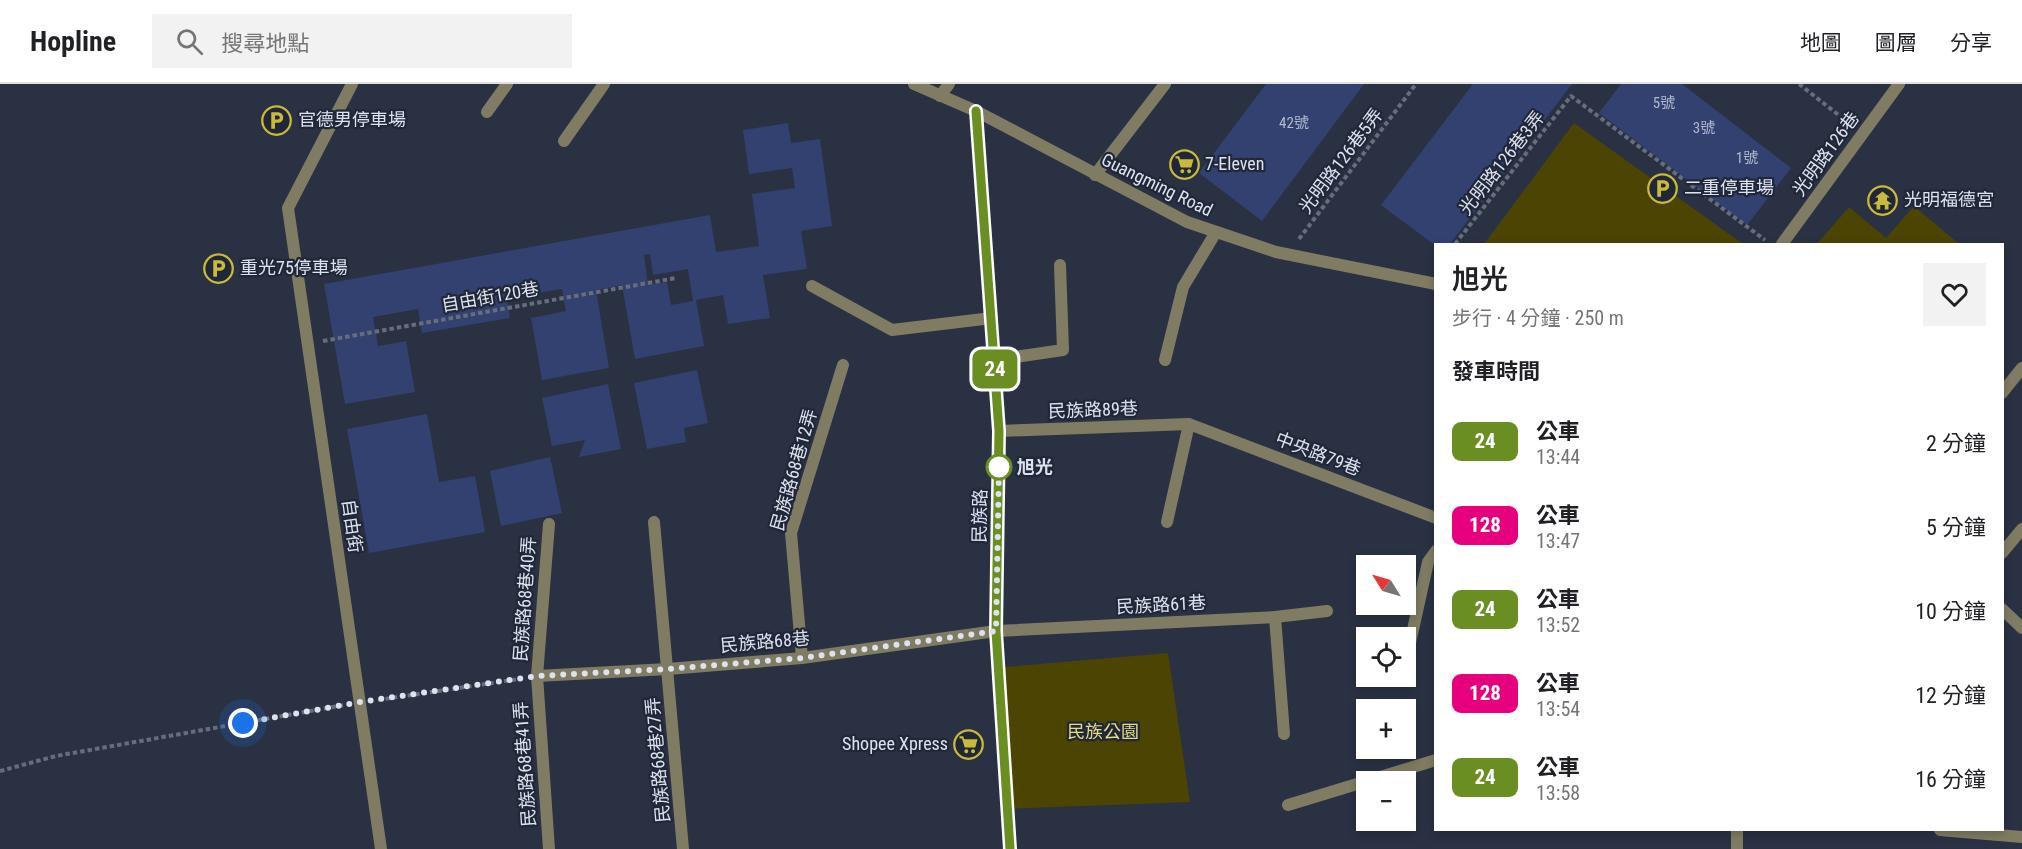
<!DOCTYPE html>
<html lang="zh-TW">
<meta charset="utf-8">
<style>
body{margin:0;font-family:"Roboto Condensed","Noto Sans TC",sans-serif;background:#f2f2f2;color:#202124;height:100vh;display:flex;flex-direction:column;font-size:22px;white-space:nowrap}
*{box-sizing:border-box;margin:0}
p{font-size:20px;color:#757577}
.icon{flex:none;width:33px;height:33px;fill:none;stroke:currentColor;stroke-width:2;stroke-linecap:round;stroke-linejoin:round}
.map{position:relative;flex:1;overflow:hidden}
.sheet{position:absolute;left:1434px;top:159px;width:570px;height:588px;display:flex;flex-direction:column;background:#fff;border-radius:0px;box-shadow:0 3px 9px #0003}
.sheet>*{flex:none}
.badge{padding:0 12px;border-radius:9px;font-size:21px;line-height:39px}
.needle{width:39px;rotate:307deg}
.controls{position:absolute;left:1356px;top:471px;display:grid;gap:12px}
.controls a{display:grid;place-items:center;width:60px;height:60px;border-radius:0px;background:#fff;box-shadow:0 3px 9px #0003;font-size:30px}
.you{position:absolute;width:30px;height:30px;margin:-15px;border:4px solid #fff;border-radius:50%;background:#1a73e8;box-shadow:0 0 0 9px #1a73e833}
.map>.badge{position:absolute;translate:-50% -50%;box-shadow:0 0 0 3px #fff}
h2{padding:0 18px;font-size:22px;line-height:54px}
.round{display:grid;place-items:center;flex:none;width:63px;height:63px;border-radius:0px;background:#f2f2f2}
.headline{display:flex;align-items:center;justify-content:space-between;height:102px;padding:0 18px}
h1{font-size:28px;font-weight:600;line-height:45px}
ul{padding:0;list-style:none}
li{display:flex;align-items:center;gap:18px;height:84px;padding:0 18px}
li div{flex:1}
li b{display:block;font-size:22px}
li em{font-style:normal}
li .badge{min-width:66px;font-weight:700;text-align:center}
header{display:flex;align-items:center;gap:36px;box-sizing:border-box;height:84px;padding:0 30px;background:#fff;border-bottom:2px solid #e0e0e0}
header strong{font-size:28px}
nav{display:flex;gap:33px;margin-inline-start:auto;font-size:21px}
.search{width:420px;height:54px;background:#f2f2f2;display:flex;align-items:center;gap:15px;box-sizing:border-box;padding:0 21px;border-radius:0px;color:#757577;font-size:22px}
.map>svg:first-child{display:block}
.green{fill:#4c4402}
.building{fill:#32416f;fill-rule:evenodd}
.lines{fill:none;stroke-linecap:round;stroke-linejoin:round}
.path{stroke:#666d7d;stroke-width:4;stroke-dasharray:4.5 3;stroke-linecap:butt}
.service{stroke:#7f7c63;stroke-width:12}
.minor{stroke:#7f7c63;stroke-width:12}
.line-casing{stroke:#fff;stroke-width:14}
.line{stroke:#6b8e23;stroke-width:9}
.walk{stroke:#dde2ee;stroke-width:6;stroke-dasharray:0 10.8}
.stop-dot{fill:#fff;stroke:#6b8e23;stroke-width:3}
.labels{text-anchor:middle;stroke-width:4.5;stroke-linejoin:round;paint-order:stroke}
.number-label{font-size:15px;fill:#b2bace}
.poi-label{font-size:18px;fill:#dde2ee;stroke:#202739;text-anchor:start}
.street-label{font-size:18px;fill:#dde2ee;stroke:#202739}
.stop-label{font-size:18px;font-weight:bold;fill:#dde2ee;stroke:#202739;text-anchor:start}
.park-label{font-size:18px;fill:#e8dc83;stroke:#202739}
</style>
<header>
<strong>Hopline</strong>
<div class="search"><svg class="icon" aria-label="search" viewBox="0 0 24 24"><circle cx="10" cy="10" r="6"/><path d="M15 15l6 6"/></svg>搜尋地點</div>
<nav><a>地圖</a><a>圖層</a><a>分享</a></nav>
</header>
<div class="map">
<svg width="2022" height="765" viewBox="0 0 2022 765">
<rect width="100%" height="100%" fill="#2a3143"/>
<g class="green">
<path d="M1574,39L1736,155L1744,160H1484Z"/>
<path d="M1914,122L1959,160H1817L1849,123L1886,154Z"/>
<path d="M1168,569L1190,718L1003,725L994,584Z"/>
</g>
<g class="building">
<path d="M1266,0H1364L1262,137L1199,89Z"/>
<path d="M1473,0H1572L1450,160L1436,162L1381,121Z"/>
<path d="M1621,0H1682L1791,84L1747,141L1599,29Z"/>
<path d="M788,39L791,59L820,55L832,142L801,147L807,185L763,191L770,234L728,240L723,211L696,216L704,262L635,275L622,201L596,206L609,284L542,296L531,234L566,227L562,205L507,214L510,234L422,249L418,225L373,233L378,262L406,257L415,308L345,320L324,200L710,131L716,168L759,162L752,110L795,104L792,84L749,90L743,46ZM650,170L653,191L688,185L693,217L671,221L667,198L648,201L644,171Z"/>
<path d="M1877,102L1898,118L1889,130L1868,114Z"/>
<path d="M697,286L708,339L684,344L686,358L647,365L634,299Z"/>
<path d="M608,300L621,365L579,373L585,356L552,362L542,314Z"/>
<path d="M427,330L439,398L475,392L485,448L369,469L347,345Z"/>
<path d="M550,373L562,429L501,442L490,387Z"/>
</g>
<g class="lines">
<g class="path">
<path d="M1799,0L1850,40"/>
<path d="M1299,155L1416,0"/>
<path d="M1455,160L1571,12L1765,156"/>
<path d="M323,257L676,194"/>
<path d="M378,616L519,595"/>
<path d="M0,687L56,672L344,621"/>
</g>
<g class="service">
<path d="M487,28L507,0"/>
<path d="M564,57L604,0"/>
<path d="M1095,91L1165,0"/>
<path d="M812,202L892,246L992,234"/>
<path d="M995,276L1063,266L1060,181"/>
<path d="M1165,276L1183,203L1216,148"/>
<path d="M2002,309L2022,284"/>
<path d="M999,347L1189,340L1436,434"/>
<path d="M654,438L683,765"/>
<path d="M1167,438L1189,340"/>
<path d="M549,440L537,592L549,765"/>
<path d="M2002,469L2022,445"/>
<path d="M1275,533L1284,650"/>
<path d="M802,574L791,449L843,281"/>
<path d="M1406,577L1428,478L1436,467"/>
<path d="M537,592L668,585L802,574L996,547L1275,533L1327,527"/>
<path d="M1288,721L1436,676"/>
</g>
<g class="minor">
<path d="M352,0L288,124L381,765"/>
<path d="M914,0L976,27L1187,138L1276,168L1436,200"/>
<path d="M940,12L949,0"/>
<path d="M976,27L999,347L996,547L1010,765"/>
<path d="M1782,160L1899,0"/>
<path d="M2002,525L2022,544"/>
<path d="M1940,746L2022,753"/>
<path d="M1737,765V746"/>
</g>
</g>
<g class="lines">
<defs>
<path id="line" d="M976,27L999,347L996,547L1010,765"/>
</defs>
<use href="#line" class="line-casing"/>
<use href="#line" class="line"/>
<path class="walk" d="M243,639L360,618L537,592L668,585L802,574L996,547L999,383"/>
</g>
<defs>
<symbol id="parking-ring" viewBox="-11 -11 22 22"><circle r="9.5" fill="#202739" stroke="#cbba39" stroke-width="1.5"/><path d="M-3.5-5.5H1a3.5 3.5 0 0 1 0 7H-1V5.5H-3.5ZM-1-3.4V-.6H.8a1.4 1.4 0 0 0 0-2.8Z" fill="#cbba39"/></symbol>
<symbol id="supermarket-ring" viewBox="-11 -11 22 22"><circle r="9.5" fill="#202739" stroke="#cbba39" stroke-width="1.5"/><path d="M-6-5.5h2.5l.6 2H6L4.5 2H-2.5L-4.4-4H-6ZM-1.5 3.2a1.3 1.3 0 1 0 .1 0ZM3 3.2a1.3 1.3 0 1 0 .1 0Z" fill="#cbba39"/></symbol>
<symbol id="temple-ring" viewBox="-11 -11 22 22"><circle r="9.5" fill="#202739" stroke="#cbba39" stroke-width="1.5"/><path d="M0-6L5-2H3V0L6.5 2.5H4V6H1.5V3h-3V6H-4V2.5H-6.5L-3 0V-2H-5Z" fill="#cbba39"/></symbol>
</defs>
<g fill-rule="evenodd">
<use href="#parking-ring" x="260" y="20" width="33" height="33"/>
<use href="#supermarket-ring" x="1168" y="64" width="33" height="33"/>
<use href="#parking-ring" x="1646" y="88" width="33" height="33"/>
<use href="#temple-ring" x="1866" y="100" width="33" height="33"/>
<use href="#parking-ring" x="202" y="168" width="33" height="33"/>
<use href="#supermarket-ring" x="952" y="644" width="33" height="33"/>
</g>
<circle class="stop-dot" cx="999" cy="383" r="12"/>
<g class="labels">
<g class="number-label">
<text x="1664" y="24">5號</text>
<text x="1294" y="44">42號</text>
<text x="1704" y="49">3號</text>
<text x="1747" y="79">1號</text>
</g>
<g class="poi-label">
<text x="298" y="42">官德男停車場</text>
<text x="1205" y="86">7-Eleven</text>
<text x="1684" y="110">二重停車場</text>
<text x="1904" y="122">光明福德宮</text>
<text x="240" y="190">重光75停車場</text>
<text x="948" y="666" text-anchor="end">Shopee Xpress</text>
</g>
<g class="street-label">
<text transform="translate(1826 70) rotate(-54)" y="6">光明路126巷</text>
<text transform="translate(1341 77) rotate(-53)" y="6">光明路126巷5弄</text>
<text transform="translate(1502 79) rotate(-52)" y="6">光明路126巷3弄</text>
<text transform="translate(1157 101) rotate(26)" y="6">Guangming Road</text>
<text transform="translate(490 213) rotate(-10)" y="6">自由街120巷</text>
<text transform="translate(1093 326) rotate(-2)" y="6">民族路89巷</text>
<text transform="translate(1318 370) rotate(21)" y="6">中央路79巷</text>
<text transform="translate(794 386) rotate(-74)" y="6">民族路68巷12弄</text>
<text transform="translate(980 432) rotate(-89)" y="6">民族路</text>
<text transform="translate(352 442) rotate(82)" y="6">自由街</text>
<text transform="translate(525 515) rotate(-86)" y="6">民族路68巷40弄</text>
<text transform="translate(1161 521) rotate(-3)" y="6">民族路61巷</text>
<text transform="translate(765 558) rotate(-5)" y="6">民族路68巷</text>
<text transform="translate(658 676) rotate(-95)" y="6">民族路68巷27弄</text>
<text transform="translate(525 680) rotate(-94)" y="6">民族路68巷41弄</text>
</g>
<g class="stop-label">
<text x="1017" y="389">旭光</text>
</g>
<g class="park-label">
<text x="1103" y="654">民族公園</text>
</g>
</g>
</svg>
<div class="controls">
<a><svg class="needle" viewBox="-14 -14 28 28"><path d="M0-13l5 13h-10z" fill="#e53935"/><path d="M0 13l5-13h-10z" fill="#757577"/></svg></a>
<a><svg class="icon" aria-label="locate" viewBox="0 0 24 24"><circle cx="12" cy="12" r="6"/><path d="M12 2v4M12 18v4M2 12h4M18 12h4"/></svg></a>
<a>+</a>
<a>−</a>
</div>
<div class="you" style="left:243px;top:639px"></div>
<b class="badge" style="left:995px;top:285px;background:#6b8e23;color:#fff">24</b>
<section class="sheet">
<div class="headline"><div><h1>旭光</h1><p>步行 · 4 分鐘 · 250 m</p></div><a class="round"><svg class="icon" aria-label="heart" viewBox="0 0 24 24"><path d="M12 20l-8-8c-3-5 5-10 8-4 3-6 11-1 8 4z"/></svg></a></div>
<h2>發車時間</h2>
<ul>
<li><span class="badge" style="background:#6b8e23;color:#fff">24</span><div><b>公車</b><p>13:44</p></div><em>2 分鐘</em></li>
<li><span class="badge" style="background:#e6007e;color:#fff">128</span><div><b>公車</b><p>13:47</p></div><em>5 分鐘</em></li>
<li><span class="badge" style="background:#6b8e23;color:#fff">24</span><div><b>公車</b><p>13:52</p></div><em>10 分鐘</em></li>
<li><span class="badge" style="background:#e6007e;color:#fff">128</span><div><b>公車</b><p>13:54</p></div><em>12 分鐘</em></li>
<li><span class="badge" style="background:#6b8e23;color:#fff">24</span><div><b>公車</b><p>13:58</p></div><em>16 分鐘</em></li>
</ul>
</section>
</div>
